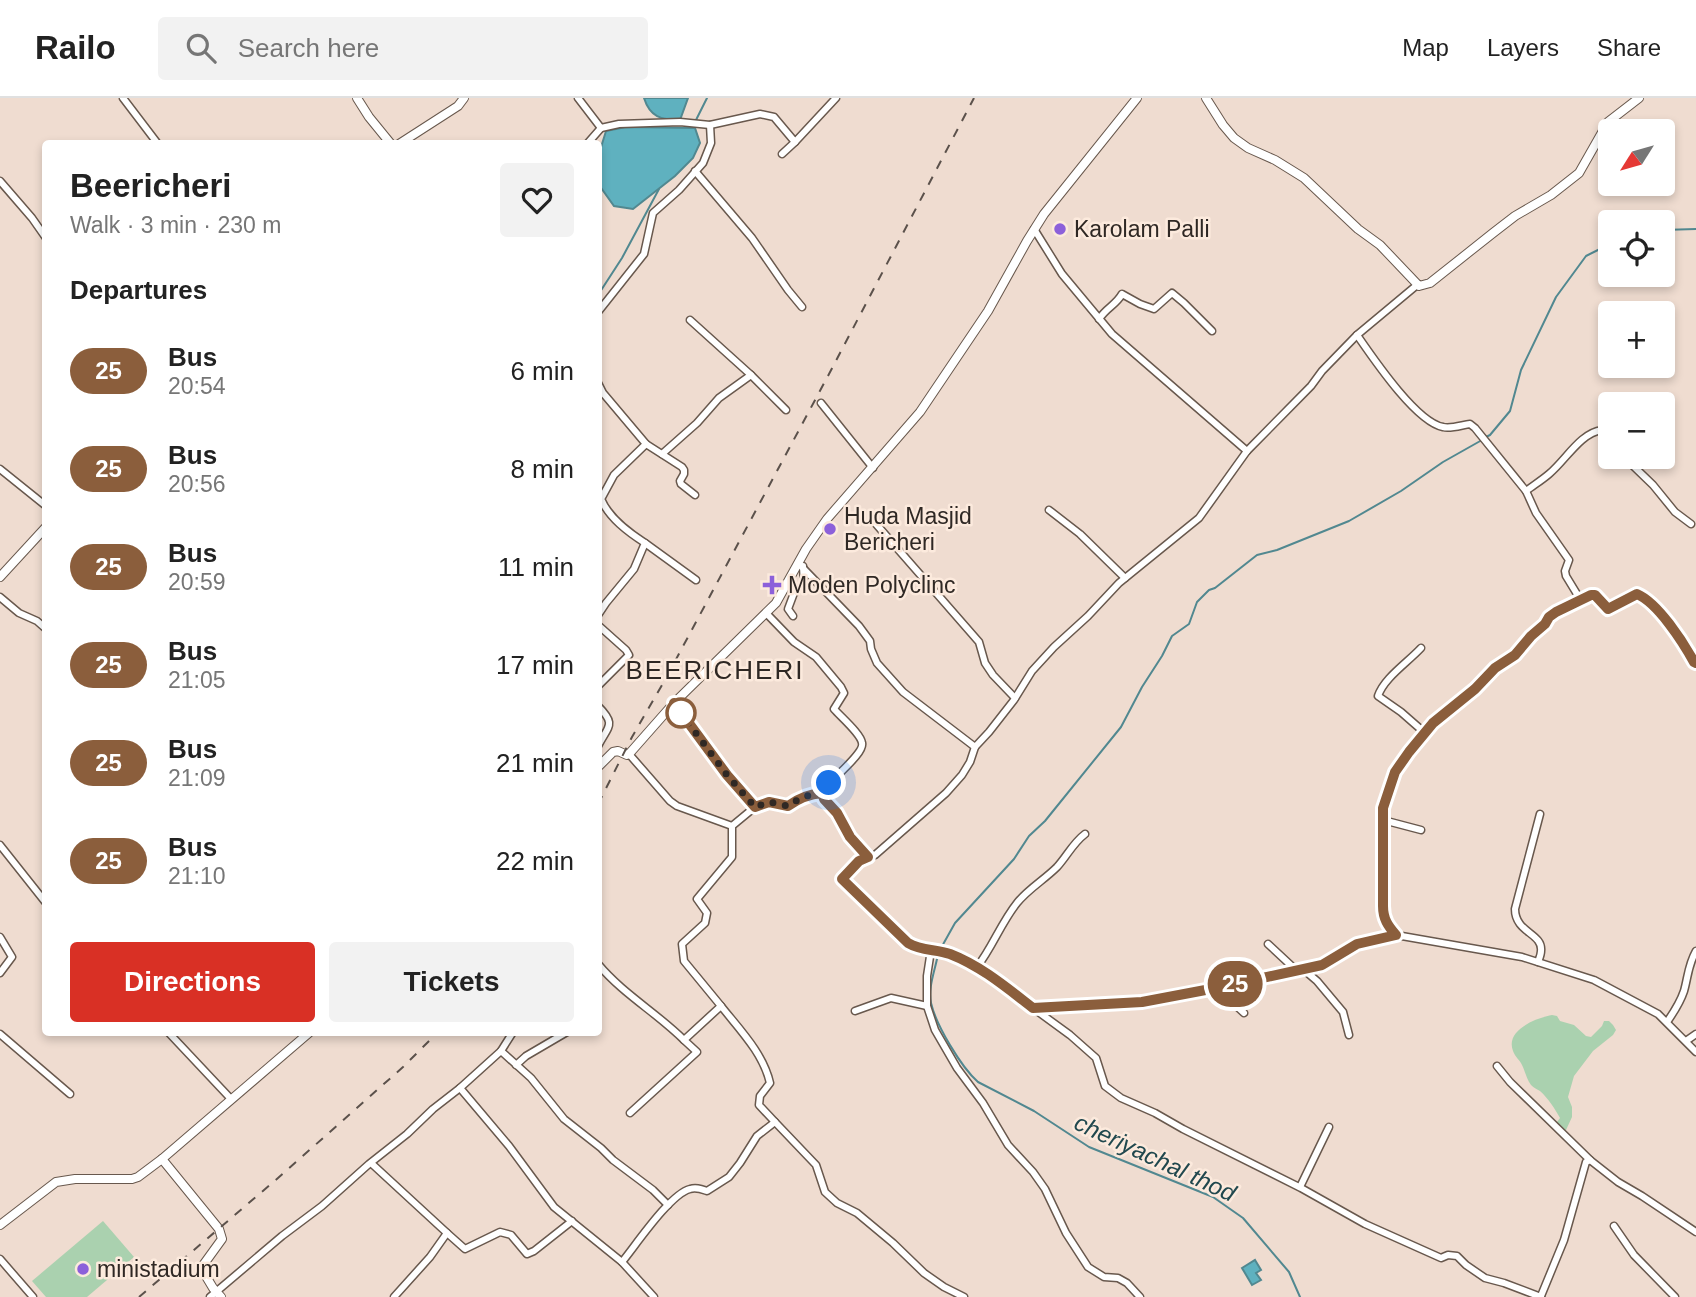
<!DOCTYPE html>
<meta charset="utf-8">
<style>
body{margin:0;font-family:Helvetica,sans-serif;background:#f2f2f2;color:#222;height:100vh;display:flex;flex-direction:column;font-size:26px;white-space:nowrap}
*{box-sizing:border-box;margin:0}
p{font-size:23px;color:#767676}
.icon{flex:none;width:38px;height:38px;fill:none;stroke:currentColor;stroke-width:2;stroke-linecap:round;stroke-linejoin:round}
.map{position:relative;flex:1;overflow:hidden}
.drawer{position:absolute;left:42px;top:42px;width:560px;height:896px;display:flex;flex-direction:column;background:#fff;border-radius:7px;box-shadow:0 4px 10px #0003}
.drawer>*{flex:none}
.badge{padding:0 14px;border-radius:23px;font-size:24px;line-height:46px}
.needle{width:46px;rotate:233deg}
.tools{position:absolute;left:1598px;top:21px;display:grid;gap:14px}
.tools a{display:grid;place-items:center;width:77px;height:77px;border-radius:7px;background:#fff;box-shadow:0 4px 10px #0003;font-size:35px}
.you{position:absolute;width:35px;height:35px;margin:-18px;border:5px solid #fff;border-radius:50%;background:#1a73e8;box-shadow:0 0 0 10px #1a73e833}
.map>.badge{position:absolute;translate:-50% -50%;box-shadow:0 0 0 4px #fff}
h2{padding:0 28px;font-size:26px;line-height:63px}
.round{display:grid;place-items:center;flex:none;width:74px;height:74px;border-radius:7px;background:#f2f2f2}
.headline{display:flex;align-items:center;justify-content:space-between;height:119px;padding:0 28px}
h1{font-size:33px;font-weight:800;line-height:52px}
.cta{display:flex;gap:14px;margin-top:auto;padding:14px 28px}
.cta a{flex:1;height:80px;border-radius:7px;background:#d93025;color:#fff;font-size:28px;font-weight:800;line-height:80px;text-align:center}
.cta a+a{background:#f2f2f2;color:#222}
ul{padding:0;list-style:none}
li{display:flex;align-items:center;gap:21px;height:98px;padding:0 28px}
li div{flex:1}
li b{display:block;font-size:26px}
li em{font-style:normal}
li .badge{min-width:77px;font-weight:700;text-align:center}
header{display:flex;align-items:center;gap:42px;box-sizing:border-box;height:98px;padding:0 35px;background:#fff;border-bottom:2px solid #e0e0e0}
header strong{font-size:33px}
nav{display:flex;gap:38px;margin-inline-start:auto;font-size:24px}
.search{width:490px;height:63px;background:#f2f2f2;display:flex;align-items:center;gap:18px;box-sizing:border-box;padding:0 24px;border-radius:7px;color:#767676;font-size:26px}
.map>svg:first-child{display:block}
.green{fill:#aad1af}
.water{fill:#5fb1bf;stroke:#518890;stroke-width:2}
.lines{fill:none;stroke-linecap:round;stroke-linejoin:round}
.stream{stroke:#518890;stroke-width:2}
.minor-casing{stroke:#68584d;stroke-width:9}
.major-casing{stroke:#68584d;stroke-width:10}
.minor{stroke:#fff;stroke-width:6}
.major{stroke:#fff;stroke-width:8}
.rail{stroke:#5b514b;stroke-width:2;stroke-dasharray:9 9;stroke-linecap:butt}
.line-casing{stroke:#fff;stroke-width:16}
.line{stroke:#8b5e3c;stroke-width:10}
.walk{stroke:#2f2824;stroke-width:7;stroke-dasharray:0 12.6}
.poi-dot{fill:#8c60da;stroke:#fceadd;stroke-width:2.5}
.stop-dot{fill:#fff;stroke:#8b5e3c;stroke-width:3.5}
.labels{text-anchor:middle;stroke-width:5;stroke-linejoin:round;paint-order:stroke}
.poi-label{font-size:23px;fill:#2f2824;stroke:#fceadd;text-anchor:start}
.water-label{font-size:24px;font-style:italic;fill:#21484e;stroke:#fceadd}
.quarter-label{font-size:26px;letter-spacing:2px;fill:#2f2824;stroke:#fceadd}
</style>
<header>
<strong>Railo</strong>
<div class="search"><svg class="icon" aria-label="search" viewBox="0 0 24 24"><circle cx="10" cy="10" r="6"/><path d="M15 15l6 6"/></svg>Search here</div>
<nav><a>Map</a><a>Layers</a><a>Share</a></nav>
</header>
<div class="map">
<svg width="1696" height="1199" viewBox="0 0 1696 1199">
<rect width="100%" height="100%" fill="#efdcd0"/>
<g class="green">
<path d="M1552,917L1557,918L1560,923L1574,927L1586,938L1591,939L1602,928L1604,923H1609L1613,927L1616,932L1613,937L1593,953L1574,978L1568,999L1572,1009V1019L1566,1032L1564,1033L1558,1027L1557,1024L1560,1020C1555,1011 1548,1000 1540,993C1537,991 1534,990 1531,987C1527,982 1525,973 1522,967C1520,962 1515,959 1513,953C1505,932 1536,920 1552,917Z"/>
<path d="M103,1123L134,1159L87,1199H46L32,1183Z"/>
</g>
<g class="water">
<path d="M644,0H688L680,22C661,22 650,19 644,0Z"/>
<path d="M626,29L695,30L700,45L693,60L675,78L633,111L614,108L599,87V56L606,33Z"/>
<path d="M1255,1162L1261,1172L1256,1175L1261,1182L1252,1187L1242,1170Z"/>
</g>
<g class="lines">
<g class="stream">
<path d="M696,22L707,0"/>
<path d="M1662,132L1696,131"/>
<path d="M598,197L622,160L659,91"/>
<path d="M1486,339L1490,337L1510,313L1521,272L1556,199L1586,158L1610,146"/>
<path d="M941,850L955,825L1014,761L1029,738L1045,723L1121,629L1142,589L1162,558L1172,538L1189,526L1197,504L1209,492L1215,490L1257,457L1277,452L1349,423L1401,393L1443,364L1482,342"/>
<path d="M937,861C934,875 928,891 931,905C936,927 961,969 978,984L1034,1013L1089,1049L1213,1099L1243,1120L1289,1174L1300,1199"/>
</g>
<defs>
<g id="minor">
<path d="M123,0L158,46"/>
<path d="M578,0L601,30L619,26L680,24L710,27L760,16L774,19L795,44L836,0"/>
<path d="M587,46L601,30"/>
<path d="M782,56L795,44"/>
<path d="M695,73L752,140L788,192L802,209"/>
<path d="M0,83L32,120L46,140"/>
<path d="M1034,131L1062,176L1112,236L1247,353"/>
<path d="M598,214L644,156L653,115L679,92L703,65L711,45L710,27"/>
<path d="M1099,221C1107,209 1116,207 1122,196L1140,206L1154,211L1172,195L1184,205L1212,233"/>
<path d="M690,222L751,277"/>
<path d="M1357,237C1373,260 1416,324 1443,329C1451,331 1462,327 1470,326L1475,330L1526,393L1536,415L1569,462L1565,473L1566,478L1580,501L1556,514L1549,519L1545,526L1531,538L1515,557L1495,570L1475,591L1433,626L1409,654L1395,674L1383,710V808C1383,821 1388,828 1396,837"/>
<path d="M598,285L603,295L646,346L614,377L601,401C609,420 628,434 645,445L634,471L606,505L598,517"/>
<path d="M821,305L873,370"/>
<path d="M646,346L682,369L684,372V376L680,383L681,386L695,397"/>
<path d="M662,356L697,325L719,300L751,277L786,312"/>
<path d="M1624,359L1653,387L1675,414L1691,426"/>
<path d="M0,371L46,408"/>
<path d="M1526,393C1534,387 1542,382 1549,376C1566,362 1580,335 1602,332L1610,344"/>
<path d="M1049,412L1080,436L1125,480"/>
<path d="M876,426L979,544L985,565L993,577L1015,600"/>
<path d="M645,445L696,482"/>
<path d="M798,465L859,528L870,543L871,551L877,565L903,594L975,649L989,634L1014,602L1032,573L1054,549L1088,518L1119,485L1199,420L1247,353L1311,288L1322,273L1357,237L1417,187"/>
<path d="M0,499L19,515L37,523L46,531"/>
<path d="M1580,501L1591,497H1595L1608,511L1637,496C1664,507 1678,546 1696,565"/>
<path d="M766,515L794,544L816,559L841,589L844,595L834,611C841,619 861,636 862,645C865,656 829,682 822,695"/>
<path d="M793,518L788,511L794,495L804,487L803,468"/>
<path d="M598,527L626,552L629,557L598,588"/>
<path d="M1421,550C1407,565 1384,580 1378,598L1401,614L1425,635"/>
<path d="M674,605L727,677L755,709"/>
<path d="M598,608C617,627 608,628 598,648"/>
<path d="M975,649L970,664L962,677L946,695L875,757L859,763L842,781L908,845C921,853 936,851 950,856C981,868 1007,890 1033,910L1142,904L1209,891L1322,867L1357,846L1396,837L1522,859L1594,882L1658,916L1696,954"/>
<path d="M629,656L670,703L677,708L732,728"/>
<path d="M1383,722L1421,732"/>
<path d="M0,747L46,805"/>
<path d="M0,839L12,859L0,875"/>
<path d="M1268,846L1297,873"/>
<path d="M931,852L927,878V908L935,932L957,970L983,1005L1008,1047L1033,1074L1045,1091L1066,1135L1088,1169L1104,1179L1118,1180L1127,1185L1140,1199"/>
<path d="M1538,864C1539,861 1541,857 1541,853C1543,835 1515,835 1515,811L1540,716"/>
<path d="M598,866C623,896 657,915 684,942"/>
<path d="M977,869C992,850 1001,825 1017,805C1028,791 1044,782 1057,769C1067,758 1073,745 1085,736"/>
<path d="M1303,871L1317,883L1343,914L1349,937"/>
<path d="M1216,889L1244,915"/>
<path d="M1033,910L1070,937L1096,960L1105,988L1121,1000L1155,1015L1183,1031L1301,1090L1365,1126L1441,1160L1448,1157L1457,1158L1466,1167L1485,1180L1504,1185L1541,1199"/>
<path d="M855,913L891,900L927,908"/>
<path d="M1667,924C1674,914 1680,905 1684,893C1688,879 1688,867 1696,853"/>
<path d="M168,934L231,1001"/>
<path d="M513,934L501,953L460,990L509,1048L554,1109L622,1164L654,1199"/>
<path d="M0,936L70,996"/>
<path d="M1686,943L1696,936"/>
<path d="M501,953L531,980L564,1021L601,1050L613,1062L653,1092L668,1107"/>
<path d="M516,967L526,958L567,934"/>
<path d="M1497,968L1510,984L1590,1062"/>
<path d="M630,1015L697,954L684,942L721,908L684,863L682,846L705,825L707,815L697,801L732,759V728L755,709L769,704L788,708C799,700 809,696 822,695L824,701L837,715L850,739L868,759"/>
<path d="M775,1024L816,1067L825,1094L837,1105L857,1115L893,1145L924,1175L944,1189L964,1199"/>
<path d="M371,1065L447,1135L430,1159L394,1199"/>
<path d="M1300,1089L1329,1029"/>
<path d="M1614,1128L1634,1157L1675,1199"/>
<path d="M447,1135L465,1151L500,1134L511,1137L527,1156L534,1153L572,1123"/>
<path d="M0,1161L33,1199"/>
<path d="M622,1164C636,1147 670,1096 690,1091C696,1089 701,1091 707,1093L729,1079L740,1065L757,1038L775,1024L759,1007L760,998L770,985C763,955 740,932 721,908"/>
<path d="M1541,1198L1564,1142L1586,1064L1590,1062L1618,1084L1642,1098L1696,1134"/>
<path d="M210,1199L282,1138L322,1108L369,1066L407,1036L433,1011L460,990"/>
</g>
<g id="major">
<path d="M357,0L369,19L391,46"/>
<path d="M1206,0L1223,27L1234,40L1248,50L1275,62L1304,80L1358,131L1380,147L1419,188L1430,185L1493,135L1515,118L1551,97L1579,75L1608,24L1639,0"/>
<path d="M399,46L458,8L464,0"/>
<path d="M0,479L46,429"/>
<path d="M598,669L613,654L618,653L627,657L629,656L674,605L776,505L806,451L827,421L920,314L988,213L1027,143L1044,116L1137,0"/>
<path d="M162,1061L219,1131L222,1141L201,1170L213,1190L221,1199"/>
<path d="M0,1127L56,1084L75,1081H132L138,1079L162,1061L310,934"/>
</g>
</defs>
<use href="#minor" class="minor-casing"/>
<use href="#major" class="major-casing"/>
<use href="#minor" class="minor"/>
<use href="#major" class="major"/>
<g class="rail">
<path d="M598,706L632,639L666,580L829,276L974,0"/>
<path d="M139,1199L278,1080L403,969L438,934"/>
</g>
</g>
<g class="lines">
<defs>
<path id="line" d="M674,605L727,677L755,709L769,704L788,708C799,700 809,696 822,695L824,701L837,715L850,739L868,759L859,763L842,781L908,845C921,853 936,851 950,856C981,868 1007,890 1033,910L1142,904L1216,890L1322,867L1357,846L1396,837C1388,828 1383,821 1383,808V710L1395,674L1409,654L1433,625L1475,591L1495,570L1515,557L1531,538L1545,526L1549,519L1556,514L1591,497H1595L1608,511L1637,496C1658,505 1683,544 1694,564L1696,565"/>
</defs>
<use href="#line" class="line-casing"/>
<use href="#line" class="line"/>
<path class="walk" d="M681,615L727,677L755,709L769,704L788,708C799,700 809,696 822,695L829,685"/>
</g>
<g class="poi-dot">
<circle cx="1060" cy="131" r="7"/>
<circle cx="830" cy="431" r="7"/>
<path d="M768.5 476.5h7v7h7v7h-7v7h-7v-7h-7v-7h7z"/>
<circle cx="83" cy="1171" r="7"/>
</g>
<circle class="stop-dot" cx="681" cy="615" r="14"/>
<g class="labels">
<g class="poi-label">
<text x="1074" y="139">Karolam Palli</text>
<text x="844" y="426">Huda Masjid<tspan x="844" dy="26">Bericheri</tspan></text>
<text x="788" y="495">Moden Polyclinc</text>
<text x="97" y="1179">ministadium</text>
</g>
<g class="water-label">
<text transform="translate(1155 1060) rotate(25)" y="8">cheriyachal thod</text>
</g>
<g class="quarter-label">
<text x="715" y="581">BEERICHERI</text>
</g>
</g>
</svg>
<div class="tools">
<a><svg class="needle" viewBox="-14 -14 28 28"><path d="M0-13l5 13h-10z" fill="#e53935"/><path d="M0 13l5-13h-10z" fill="#767676"/></svg></a>
<a><svg class="icon" aria-label="locate" viewBox="0 0 24 24"><circle cx="12" cy="12" r="6"/><path d="M12 2v4M12 18v4M2 12h4M18 12h4"/></svg></a>
<a>+</a>
<a>−</a>
</div>
<div class="you" style="left:829px;top:685px"></div>
<b class="badge" style="left:1235px;top:886px;background:#8b5e3c;color:#fff">25</b>
<section class="drawer">
<div class="headline"><div><h1>Beericheri</h1><p>Walk · 3 min · 230 m</p></div><a class="round"><svg class="icon" aria-label="heart" viewBox="0 0 24 24"><path d="M12 20l-8-8c-3-5 5-10 8-4 3-6 11-1 8 4z"/></svg></a></div>
<h2>Departures</h2>
<ul>
<li><span class="badge" style="background:#8b5e3c;color:#fff">25</span><div><b>Bus</b><p>20:54</p></div><em>6 min</em></li>
<li><span class="badge" style="background:#8b5e3c;color:#fff">25</span><div><b>Bus</b><p>20:56</p></div><em>8 min</em></li>
<li><span class="badge" style="background:#8b5e3c;color:#fff">25</span><div><b>Bus</b><p>20:59</p></div><em>11 min</em></li>
<li><span class="badge" style="background:#8b5e3c;color:#fff">25</span><div><b>Bus</b><p>21:05</p></div><em>17 min</em></li>
<li><span class="badge" style="background:#8b5e3c;color:#fff">25</span><div><b>Bus</b><p>21:09</p></div><em>21 min</em></li>
<li><span class="badge" style="background:#8b5e3c;color:#fff">25</span><div><b>Bus</b><p>21:10</p></div><em>22 min</em></li>
</ul>
<div class="cta"><a>Directions</a><a>Tickets</a></div>
</section>
</div>
